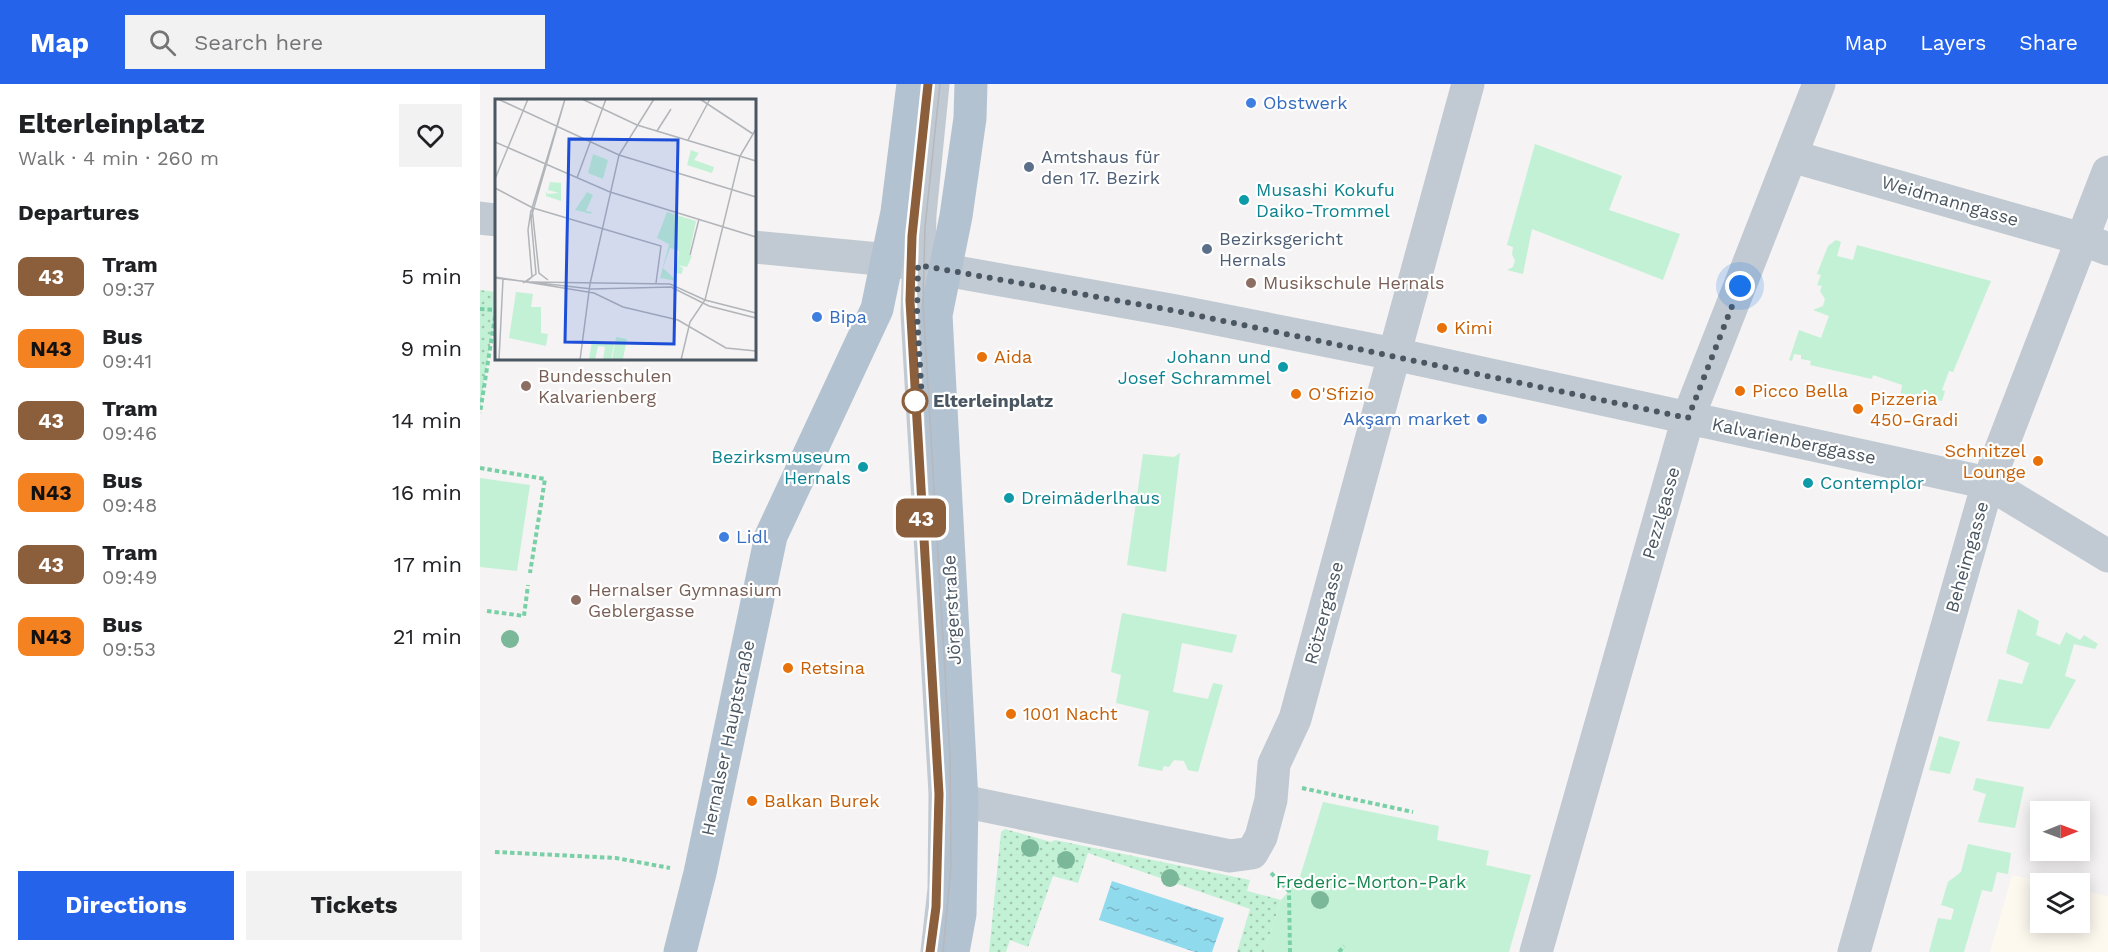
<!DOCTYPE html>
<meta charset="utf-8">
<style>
body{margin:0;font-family:"Work Sans",sans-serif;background:#f2f2f2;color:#202124;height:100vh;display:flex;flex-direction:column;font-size:22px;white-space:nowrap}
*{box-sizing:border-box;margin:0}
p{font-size:20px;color:#757577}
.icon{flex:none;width:33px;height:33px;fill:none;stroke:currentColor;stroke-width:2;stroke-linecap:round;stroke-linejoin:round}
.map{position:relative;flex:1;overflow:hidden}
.drawer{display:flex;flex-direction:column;background:#fff;width:480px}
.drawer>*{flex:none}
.badge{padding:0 12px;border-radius:9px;font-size:21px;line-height:39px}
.needle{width:39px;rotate:89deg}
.fabs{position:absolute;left:1550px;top:717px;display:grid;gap:12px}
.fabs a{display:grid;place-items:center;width:60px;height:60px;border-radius:0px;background:#fff;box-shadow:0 3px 15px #0003;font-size:30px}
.you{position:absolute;width:30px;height:30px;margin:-15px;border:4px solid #fff;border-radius:50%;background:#1a73e8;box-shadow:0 0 0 9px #1a73e833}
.map>.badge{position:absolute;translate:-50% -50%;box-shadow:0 0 0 3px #fff}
h2{padding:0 18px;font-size:22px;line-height:54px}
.round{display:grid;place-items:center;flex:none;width:63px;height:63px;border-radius:0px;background:#f2f2f2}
.overview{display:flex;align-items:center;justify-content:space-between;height:102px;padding:0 18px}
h1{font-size:28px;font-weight:700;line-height:45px}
.primary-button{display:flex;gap:12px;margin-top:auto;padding:12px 18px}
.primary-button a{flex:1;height:69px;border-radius:0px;background:#2563eb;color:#fff;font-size:24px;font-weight:700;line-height:69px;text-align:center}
.primary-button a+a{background:#f2f2f2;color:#202124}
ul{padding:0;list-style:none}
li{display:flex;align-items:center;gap:18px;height:72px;padding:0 18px}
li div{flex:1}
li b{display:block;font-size:22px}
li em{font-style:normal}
li .badge{min-width:66px;font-weight:700;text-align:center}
header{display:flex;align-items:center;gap:36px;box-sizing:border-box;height:84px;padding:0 30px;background:#2563eb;color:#fff}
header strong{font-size:28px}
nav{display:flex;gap:33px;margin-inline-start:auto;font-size:21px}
.search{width:420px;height:54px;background:#f2f2f2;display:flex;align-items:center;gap:15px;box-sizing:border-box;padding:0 21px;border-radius:0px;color:#757577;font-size:22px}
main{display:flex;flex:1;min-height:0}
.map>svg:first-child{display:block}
.commercial{fill:#fdf9ef}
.grass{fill:url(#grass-dots)}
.green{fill:#c3f1d5}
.water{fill:url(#water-ripples)}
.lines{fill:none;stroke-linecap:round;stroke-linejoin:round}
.path{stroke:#7ad0a6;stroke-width:4;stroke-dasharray:4.5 3;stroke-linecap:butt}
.minor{stroke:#c1cad2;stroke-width:33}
.major{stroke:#b3c2d1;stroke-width:33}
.tram{stroke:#b5b8bd;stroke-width:1.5}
.tree{fill:#7bb799}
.line-casing{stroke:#fff;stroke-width:14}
.line{stroke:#8b5e3c;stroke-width:9}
.walk{stroke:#4a5661;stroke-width:6;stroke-dasharray:0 10.8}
.shop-dot{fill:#3f7fe0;stroke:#fff;stroke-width:2}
.service-dot{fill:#5c6f8a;stroke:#fff;stroke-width:2}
.culture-dot{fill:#0f9aa8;stroke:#fff;stroke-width:2}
.education-dot{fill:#8d6e63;stroke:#fff;stroke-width:2}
.food-dot{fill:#e8710a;stroke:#fff;stroke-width:2}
.stop-dot{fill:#fff;stroke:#8b5e3c;stroke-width:3}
.labels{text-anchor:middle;stroke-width:4.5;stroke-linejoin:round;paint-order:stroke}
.shop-label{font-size:18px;fill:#366cbe;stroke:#fff;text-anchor:start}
.service-label{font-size:18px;fill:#4e5e75;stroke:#fff;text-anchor:start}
.culture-label{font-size:18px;fill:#0d838f;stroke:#fff;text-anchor:start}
.street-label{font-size:18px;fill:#4a5661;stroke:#fff}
.education-label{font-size:18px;fill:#785e54;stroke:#fff;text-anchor:start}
.food-label{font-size:18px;fill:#c56008;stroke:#fff;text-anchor:start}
.stop-label{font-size:18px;font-weight:bold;fill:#4a5661;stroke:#fff;text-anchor:start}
.park-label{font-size:18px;fill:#17864f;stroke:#fff}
.inset-road{fill:none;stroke:#b1b4b9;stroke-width:1.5}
.view{fill:#1d4ed8;fill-opacity:0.15;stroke:#1d4ed8;stroke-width:3}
.inset-edge{fill:none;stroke:#4a5661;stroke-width:3}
</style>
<header>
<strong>Map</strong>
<div class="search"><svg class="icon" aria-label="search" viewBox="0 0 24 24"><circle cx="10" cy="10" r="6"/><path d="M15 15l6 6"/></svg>Search here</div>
<nav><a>Map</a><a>Layers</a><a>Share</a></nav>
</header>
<main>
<section class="drawer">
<div class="overview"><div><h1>Elterleinplatz</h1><p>Walk · 4 min · 260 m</p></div><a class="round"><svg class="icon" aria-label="heart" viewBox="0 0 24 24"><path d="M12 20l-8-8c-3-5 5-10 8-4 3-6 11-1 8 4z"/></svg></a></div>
<h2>Departures</h2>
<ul>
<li><span class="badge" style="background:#8b5e3c;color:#fff">43</span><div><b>Tram</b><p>09:37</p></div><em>5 min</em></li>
<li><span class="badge" style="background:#f58220;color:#111">N43</span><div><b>Bus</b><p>09:41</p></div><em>9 min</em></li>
<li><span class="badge" style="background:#8b5e3c;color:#fff">43</span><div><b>Tram</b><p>09:46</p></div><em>14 min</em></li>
<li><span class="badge" style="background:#f58220;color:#111">N43</span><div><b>Bus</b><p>09:48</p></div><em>16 min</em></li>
<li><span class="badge" style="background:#8b5e3c;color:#fff">43</span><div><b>Tram</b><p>09:49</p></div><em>17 min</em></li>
<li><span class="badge" style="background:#f58220;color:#111">N43</span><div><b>Bus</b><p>09:53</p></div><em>21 min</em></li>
</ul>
<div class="primary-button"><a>Directions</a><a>Tickets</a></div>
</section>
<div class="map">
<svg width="1628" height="868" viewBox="0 0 1628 868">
<defs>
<pattern id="grass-dots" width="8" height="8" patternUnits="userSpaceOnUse" patternTransform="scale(1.5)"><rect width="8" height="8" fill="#c3f1d5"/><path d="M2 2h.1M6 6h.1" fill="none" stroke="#a0c6b0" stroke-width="1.8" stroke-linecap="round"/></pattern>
<pattern id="water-ripples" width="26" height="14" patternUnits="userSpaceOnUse" patternTransform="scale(1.5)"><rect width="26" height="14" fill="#90daee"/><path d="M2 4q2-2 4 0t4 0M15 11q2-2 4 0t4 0" fill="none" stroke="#78b4c4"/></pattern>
</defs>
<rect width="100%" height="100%" fill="#f5f3f3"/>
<path class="commercial" d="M1532,791L1570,799L1560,800V838H1599V806L1628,812V868H1510Z"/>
<g class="grass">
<path d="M0,206L16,208V224L0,325Z"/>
<path d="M525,745L571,758L575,756L770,796L767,807L801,816L784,868H757L770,825L608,769L598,799L573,792L548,863L530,856L526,868H509L521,748Z"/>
</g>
<g class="green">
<path d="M1055,60L1142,92L1129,126L1200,150L1183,196L1052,145L1043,190L1027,186L1033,183L1035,177L1032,170L1033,163L1027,161Z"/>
<path d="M1356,156L1361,158L1357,172L1373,176L1377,161L1511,197L1473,288L1469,287L1462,306L1465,307L1462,317L1432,310L1430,316L1420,313L1422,301L1393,291L1392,295L1330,281L1331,277L1321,275V271L1314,270L1312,277L1309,276L1319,246L1341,254L1349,232L1333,226L1343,222L1345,215L1340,207L1342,202L1337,201L1341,191L1337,190L1348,162Z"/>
<path d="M700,369L686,488L647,481L663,370L694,373Z"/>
<path d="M0,394L50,401L37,487L0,483Z"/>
<path d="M1538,525L1559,537L1556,551L1580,561L1586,548L1600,556L1604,551L1618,560L1615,565L1594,560L1585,592L1596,596L1569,645L1507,637L1519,595L1542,600L1549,579L1526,569Z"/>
<path d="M642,529L757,551L752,569L702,559L693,608L728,615L733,599L743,601L718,688L708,686L704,677L694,676L689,683L684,682L682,687L658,682L669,627L636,619L641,591L631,588Z"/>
<path d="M1459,652L1480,658L1470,690L1449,686Z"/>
<path d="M1496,694L1544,703L1535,744L1498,738L1506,710L1493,706Z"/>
<path d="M843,718L959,742L957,756L1009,767L1006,781L1051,791L1029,868H784L801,816L819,796Z"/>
<path d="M1488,760L1531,769L1528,790L1517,788L1512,808L1502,806L1484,868H1449L1458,834L1471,836L1474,825L1461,821L1468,798L1481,788Z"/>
</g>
<path class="water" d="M632,797L744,834L732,868H715L619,836Z"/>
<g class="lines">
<g class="path">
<path d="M0,225L16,226L0,329"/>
<path d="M0,384L65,395L50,489"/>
<path d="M7,527L44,532L48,501"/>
<path d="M822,704L933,728"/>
<path d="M15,768L136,774L190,784"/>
<path d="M791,789L809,807L810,868"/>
<path d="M859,868L864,862"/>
</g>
<g class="minor">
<path d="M453,0L440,130L437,230L465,709L464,805L457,868"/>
<path d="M1311,72L1602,155L1628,165"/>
<path d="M0,134L16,136"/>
<path d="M274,163L409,176L696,227L914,270L1508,399L1628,472"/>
<path d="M482,717L750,772L772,769L781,753L791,716L794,680L815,635L988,0"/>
<path d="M1056,868L1208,334L1339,0"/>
<path d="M1374,868L1508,399L1628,88"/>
</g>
<g class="major">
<path d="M200,868L220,789L291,452L397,225L417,128L433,0"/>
<path d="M473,868L480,830L482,717L456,231L476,132L490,34L491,0"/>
</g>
<g class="tram">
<path d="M448,0L432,152L430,217L459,710L456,823L450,868"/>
<path d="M460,0L445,143L443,219L470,672L471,782L463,868"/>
</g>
</g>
<g class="tree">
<circle cx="30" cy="555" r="9"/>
<circle cx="550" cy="764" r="9"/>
<circle cx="586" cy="776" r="9"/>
<circle cx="690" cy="794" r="9"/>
<circle cx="840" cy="816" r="9"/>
</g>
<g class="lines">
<defs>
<path id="line" d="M448,0L432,152L430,217L459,710L456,823L450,868"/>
</defs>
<use href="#line" class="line-casing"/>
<use href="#line" class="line"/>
<path class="walk" d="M435,317H442L437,231L438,181L696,227L1208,334L1260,202"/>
</g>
<g class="shop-dot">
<circle cx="771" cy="19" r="6"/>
<circle cx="337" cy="233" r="6"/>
<circle cx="1002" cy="335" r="6"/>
<circle cx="244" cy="453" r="6"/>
</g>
<g class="service-dot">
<circle cx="549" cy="83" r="6"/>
<circle cx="727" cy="165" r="6"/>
</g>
<g class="culture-dot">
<circle cx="764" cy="116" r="6"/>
<circle cx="803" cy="283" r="6"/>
<circle cx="383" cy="383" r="6"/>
<circle cx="1328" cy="399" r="6"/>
<circle cx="529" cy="414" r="6"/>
</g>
<g class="education-dot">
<circle cx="771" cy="199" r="6"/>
<circle cx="46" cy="302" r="6"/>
<circle cx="96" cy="516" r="6"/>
</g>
<g class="food-dot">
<circle cx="962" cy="244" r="6"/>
<circle cx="502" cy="273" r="6"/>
<circle cx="1260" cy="307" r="6"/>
<circle cx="816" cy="310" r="6"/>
<circle cx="1378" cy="325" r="6"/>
<circle cx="1558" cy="377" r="6"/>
<circle cx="308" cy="584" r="6"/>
<circle cx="531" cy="630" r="6"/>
<circle cx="272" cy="717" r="6"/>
</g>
<circle class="stop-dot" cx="435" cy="317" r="12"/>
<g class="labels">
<g class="shop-label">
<text x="783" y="25">Obstwerk</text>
<text x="349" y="239">Bipa</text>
<text x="990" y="341" text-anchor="end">Akşam market</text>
<text x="256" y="459">Lidl</text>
</g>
<g class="service-label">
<text x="561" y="79">Amtshaus für<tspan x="561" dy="21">den 17. Bezirk</tspan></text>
<text x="739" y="161">Bezirksgericht<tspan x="739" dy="21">Hernals</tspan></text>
</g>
<g class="culture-label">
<text x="776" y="112">Musashi Kokufu<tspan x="776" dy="21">Daiko-Trommel</tspan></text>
<text x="791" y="279" text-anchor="end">Johann und<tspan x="791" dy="21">Josef Schrammel</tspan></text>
<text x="371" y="379" text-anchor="end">Bezirksmuseum<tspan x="371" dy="21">Hernals</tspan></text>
<text x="1340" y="405">Contemplor</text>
<text x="541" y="420">Dreimäderlhaus</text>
</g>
<g class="street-label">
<text transform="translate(1470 117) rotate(16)" y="6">Weidmanngasse</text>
<text transform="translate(1314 357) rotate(12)" y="6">Kalvarienberggasse</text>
<text transform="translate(1181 429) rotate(-74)" y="6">Pezzlgasse</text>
<text transform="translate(1487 473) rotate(-74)" y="6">Beheimgasse</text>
<text transform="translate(472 526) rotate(-93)" y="6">Jörgerstraße</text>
<text transform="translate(844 529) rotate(-75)" y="6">Rötzergasse</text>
<text transform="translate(248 654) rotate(-78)" y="6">Hernalser Hauptstraße</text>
</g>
<g class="education-label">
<text x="783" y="205">Musikschule Hernals</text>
<text x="58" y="298">Bundesschulen<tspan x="58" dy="21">Kalvarienberg</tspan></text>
<text x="108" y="512">Hernalser Gymnasium<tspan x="108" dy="21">Geblergasse</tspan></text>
</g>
<g class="food-label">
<text x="974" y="250">Kimi</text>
<text x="514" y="279">Aida</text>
<text x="1272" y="313">Picco Bella</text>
<text x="828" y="316">O'Sfizio</text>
<text x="1390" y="321">Pizzeria<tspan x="1390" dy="21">450-Gradi</tspan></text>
<text x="1546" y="373" text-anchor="end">Schnitzel<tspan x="1546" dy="21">Lounge</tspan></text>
<text x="320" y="590">Retsina</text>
<text x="543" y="636">1001 Nacht</text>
<text x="284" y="723">Balkan Burek</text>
</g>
<g class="stop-label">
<text x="453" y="323">Elterleinplatz</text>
</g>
<g class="park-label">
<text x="891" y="804">Frederic-Morton-Park</text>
</g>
</g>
<g transform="translate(15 15)">
<rect width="261" height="261" fill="#f5f3f3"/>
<path d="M174,145L197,157L192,168L183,166L188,169L187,175L181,174L184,152L175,149L168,169L182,182L165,179ZM97,241L119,245L116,261H108L110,248L103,247L100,261H94Z" fill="#c3f1d5"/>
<path d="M196,51L204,54L199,61L219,68L217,74L192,66ZM98,55L113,61L108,80L93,74ZM55,83L66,84V102L51,97V91L52,95L64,94L53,91ZM92,93L98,96L91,112L97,113L96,115L80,111ZM172,113L201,122L194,156L162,139ZM21,193L38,195L36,208H46V234L53,235L51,247L14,239ZM121,238L132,240L128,260L117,261Z" fill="#c3f1d5"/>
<path class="inset-road" d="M3,0L124,56L261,98M87,0L142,26L261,62M205,0L258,35M162,32L176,10M193,41L215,0M0,43L115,93L261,138M82,79L111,0M0,80L33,0M0,89L38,109L166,147L161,184M195,156L204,120M0,178L99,194L128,208L183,221L231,249L261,252M0,179L97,190L176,188L214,207L261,219M53,181L44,174L37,109L70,0M31,183L37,178L33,131L36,111M36,183L175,185L210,201L261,214M28,184L41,175L36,119L70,0M4,261L8,180M85,261L95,185L124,56L159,0M186,261L195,223L210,201L245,57L261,30"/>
<path class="view" d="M74,40L183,41L179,245L70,243Z"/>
<rect width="261" height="261" class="inset-edge"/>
</g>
</svg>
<div class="fabs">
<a><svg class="needle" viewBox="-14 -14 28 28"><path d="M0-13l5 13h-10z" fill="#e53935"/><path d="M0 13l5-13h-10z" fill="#757577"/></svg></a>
<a><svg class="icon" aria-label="layers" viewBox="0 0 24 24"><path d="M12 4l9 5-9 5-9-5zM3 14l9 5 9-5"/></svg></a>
</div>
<div class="you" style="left:1260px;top:202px"></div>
<b class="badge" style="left:441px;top:434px;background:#8b5e3c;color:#fff">43</b>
</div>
</main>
